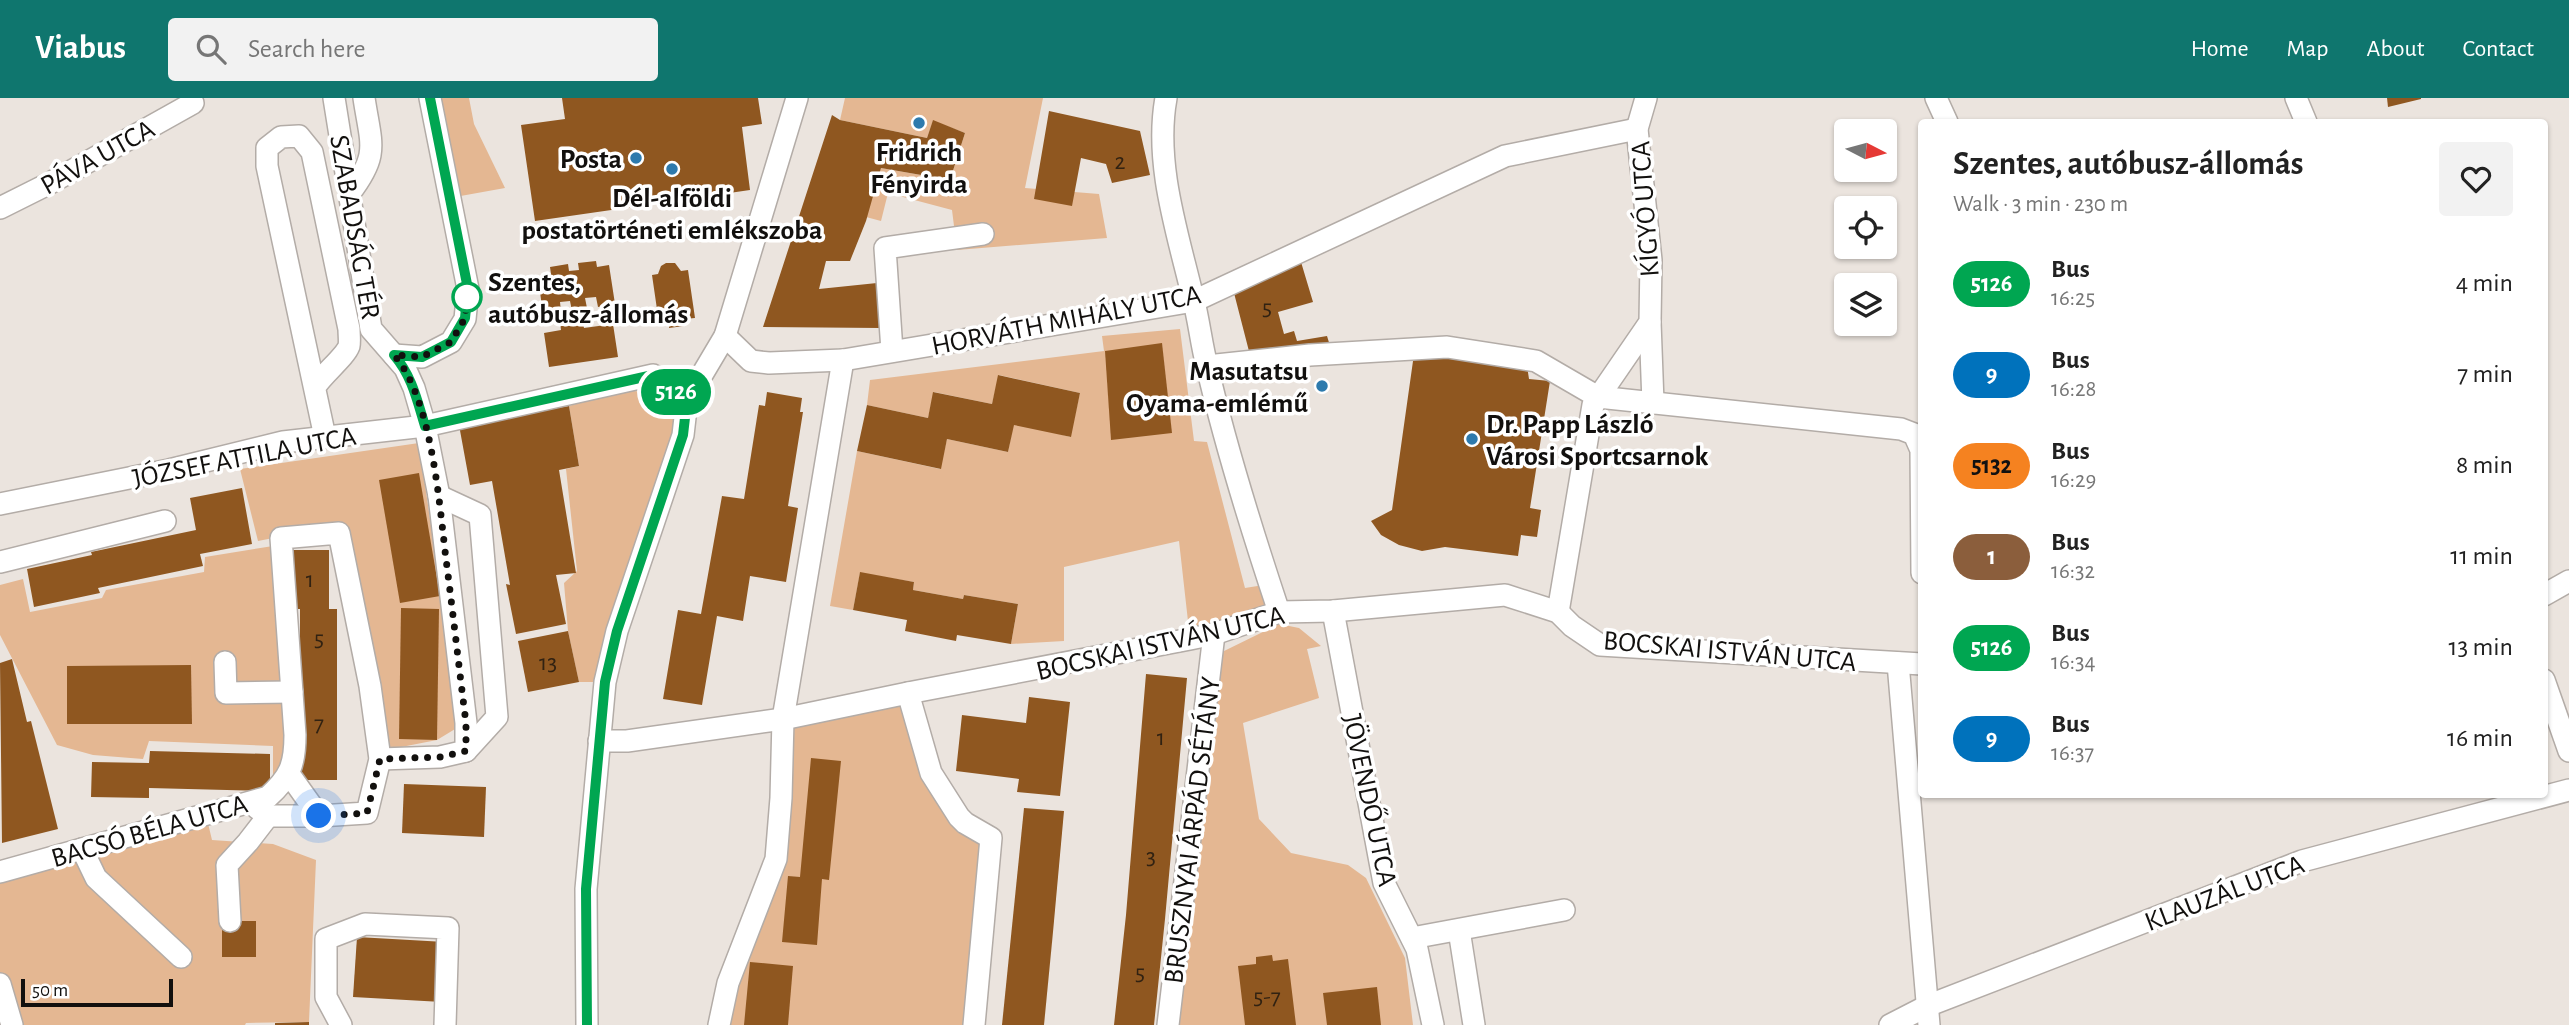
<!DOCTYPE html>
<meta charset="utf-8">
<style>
body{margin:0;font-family:"Alegreya Sans",sans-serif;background:#f2f2f2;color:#222;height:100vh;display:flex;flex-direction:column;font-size:26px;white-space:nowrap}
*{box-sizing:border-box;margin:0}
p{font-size:23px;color:#767676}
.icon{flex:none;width:38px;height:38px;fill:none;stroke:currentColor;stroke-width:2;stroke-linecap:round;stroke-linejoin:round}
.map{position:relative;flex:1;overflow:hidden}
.sheet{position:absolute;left:1918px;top:21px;width:630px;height:679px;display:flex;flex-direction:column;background:#fff;border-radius:7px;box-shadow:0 2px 5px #0004}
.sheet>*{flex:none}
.badge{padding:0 14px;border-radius:23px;font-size:24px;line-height:46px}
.needle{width:46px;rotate:96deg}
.controls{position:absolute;left:1834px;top:21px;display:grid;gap:14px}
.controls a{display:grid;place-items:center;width:63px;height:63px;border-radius:7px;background:#fff;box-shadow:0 2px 5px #0004;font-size:35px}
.scale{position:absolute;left:21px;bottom:18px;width:152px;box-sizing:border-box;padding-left:7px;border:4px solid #12100e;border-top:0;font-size:19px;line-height:24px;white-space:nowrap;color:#12100e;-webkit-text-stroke:5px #fff;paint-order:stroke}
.you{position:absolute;width:35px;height:35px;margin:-18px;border:5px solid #fff;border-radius:50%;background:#1a73e8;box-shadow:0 0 0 10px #1a73e833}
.map>.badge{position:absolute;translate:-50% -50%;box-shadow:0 0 0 4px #fff}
.round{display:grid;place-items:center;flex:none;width:74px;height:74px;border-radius:7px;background:#f2f2f2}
.head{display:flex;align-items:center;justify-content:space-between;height:119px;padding:0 35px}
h1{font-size:33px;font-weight:700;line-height:52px}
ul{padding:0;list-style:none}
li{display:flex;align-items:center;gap:21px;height:91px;padding:0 35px}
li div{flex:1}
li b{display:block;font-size:26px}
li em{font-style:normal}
li .badge{min-width:77px;font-weight:700;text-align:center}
header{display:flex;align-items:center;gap:42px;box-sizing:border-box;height:98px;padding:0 35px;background:#0f766e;color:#fff}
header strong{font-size:33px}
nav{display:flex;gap:38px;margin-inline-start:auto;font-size:24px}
.search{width:490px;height:63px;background:#f2f2f2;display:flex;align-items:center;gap:18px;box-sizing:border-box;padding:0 24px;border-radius:7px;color:#767676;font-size:26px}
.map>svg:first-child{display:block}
.green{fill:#e4b792}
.building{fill:#8f5720}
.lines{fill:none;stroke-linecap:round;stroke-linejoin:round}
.minor-casing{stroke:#b3aca7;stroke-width:24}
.minor{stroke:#fff;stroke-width:21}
.line-casing{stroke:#fff;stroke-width:16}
.line{stroke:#00a651;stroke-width:10}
.walk{stroke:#12100e;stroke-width:7;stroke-dasharray:0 12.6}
.poi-dot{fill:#2d7aad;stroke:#fff;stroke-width:2.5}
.stop-dot{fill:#fff;stroke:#00a651;stroke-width:3.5}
.labels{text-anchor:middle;stroke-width:7;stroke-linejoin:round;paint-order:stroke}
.number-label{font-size:24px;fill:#312212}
.poi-label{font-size:28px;font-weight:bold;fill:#12100e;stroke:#fff}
.street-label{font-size:28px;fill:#12100e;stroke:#fff}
.stop-label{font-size:28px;font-weight:bold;fill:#12100e;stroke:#fff;text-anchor:start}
</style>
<header>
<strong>Viabus</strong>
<div class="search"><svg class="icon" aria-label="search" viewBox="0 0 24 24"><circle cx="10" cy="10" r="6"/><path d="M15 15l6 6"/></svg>Search here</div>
<nav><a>Home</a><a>Map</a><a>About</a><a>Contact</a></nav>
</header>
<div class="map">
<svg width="2569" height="927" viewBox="0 0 2569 927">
<rect width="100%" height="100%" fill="#ebe4de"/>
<g class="green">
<path d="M437,0H469L474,26L505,90L455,99Z"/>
<path d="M845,0H1043L1025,90L1099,96L1107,140L957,152L952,112L888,95L881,123L866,119L881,70L950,82L965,35L933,23L927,40L840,22Z"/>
<path d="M1180,231L1194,343L1207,344L1245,490L1270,486L1279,514L1190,541L1179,443L1064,469V543L1011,546L1018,506L964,497L963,501L913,492L914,484L860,475L853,512L830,508L857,353L940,371L947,341L1008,354L1014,323L1070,339L1080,295L999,277L992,306L934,294L928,320L867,307L870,282L1104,253L1102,238Z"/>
<path d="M623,292L678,297L683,337L605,584H579L568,533L564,485L577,473L566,371L579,368L569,308Z"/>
<path d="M419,345L460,628L437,642L386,652L339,427L258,443L240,371Z"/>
<path d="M273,448L290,656L273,684V648L149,643L143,661L93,657L57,647L0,537V487L23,481L30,514L102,500L106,492L204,474L205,459Z"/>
<path d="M1279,526L1299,530L1321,548L1307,551L1319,600L1243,625L1259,721L1291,755L1348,767L1366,780L1405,860L1413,927H1168L1222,554Z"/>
<path d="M908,595L931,675L981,735L974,927H719L776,761L783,621Z"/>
<path d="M206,717L212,742L273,746L316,762L309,924L246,925L245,927H12L0,886V774Z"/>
</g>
<g class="building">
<path d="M562,0H758L762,26L742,29L750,92L535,123L521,27L565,21Z"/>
<path d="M2387,0H2421V1L2388,9Z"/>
<path d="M1049,13L1140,33L1150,77L1112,85L1106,66L1081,60L1072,108L1034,101Z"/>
<path d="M832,17L840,22L927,40L933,22L965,35L950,82L881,70L866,123L850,163H826L819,191L877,185L881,230L763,229Z"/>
<path d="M596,163L597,169L609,167L615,206L598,209L596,199L585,200L587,210L572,213L570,203L560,204L561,214L543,217L538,178L551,176L550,169L568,166L569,173L579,172L578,165Z"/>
<path d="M1301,164L1313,204L1278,214L1284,236L1294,233L1297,243L1327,238L1331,251L1251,261L1234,195Z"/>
<path d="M666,165H675L681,173L688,172L695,220L684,221V228L669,230V224L659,225L652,177L658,176L661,168Z"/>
<path d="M582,220L584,230L613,226L618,259L549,269L544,235L561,232L560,224Z"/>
<path d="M1162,245L1172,335L1111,342L1105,253Z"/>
<path d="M1414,256L1527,268L1529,281L1550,283L1530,410L1541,412L1537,439L1521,437L1518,458L1445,449L1422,453L1399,447L1381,437L1371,423L1392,412Z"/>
<path d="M998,277L1080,295L1071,339L1014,327L1008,354L947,341L941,371L857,353L867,307L928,320L933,294L992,306Z"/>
<path d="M767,294L802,300L800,314H803L788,408L798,410L786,484L750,478L743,523L717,518L702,607L663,601L678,512L701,516L722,398L744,401L759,307L765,308Z"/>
<path d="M569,308L579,368L559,372L576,475L556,477L566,526L516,536L506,486L510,487L492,383L470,387L459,327Z"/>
<path d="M419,375L440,498L400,505L379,382Z"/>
<path d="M242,390L252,446L200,456L203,468L98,490L100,495L34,509L27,471L92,457L91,454L196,432L190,400Z"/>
<path d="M291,452H329V511H337V682H300V511H291Z"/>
<path d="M860,474L914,484L913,492L963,501L964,497L1018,506L1011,546L957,537L956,543L905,533L907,522L853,512Z"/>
<path d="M401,510L439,511L437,642L399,641Z"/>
<path d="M568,533L579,584L528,594L518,543Z"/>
<path d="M12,561L27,624L31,623L58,731L2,745L0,565Z"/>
<path d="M191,567L192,626H67V568Z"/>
<path d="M1146,576L1187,580L1165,821L1154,927H1114L1126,817Z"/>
<path d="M1029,599L1070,604L1060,698L1017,694L1019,681L956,673L962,617L1026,625Z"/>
<path d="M150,653L270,656V693L149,690V700L91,699L92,664L149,665Z"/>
<path d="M811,660L841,663L829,782L822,781L817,847L782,844L788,778L800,779Z"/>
<path d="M404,686L486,689L484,739L402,735Z"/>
<path d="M1024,710L1064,713L1053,834L1044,927H1002Z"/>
<rect x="222" y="823" width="34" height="36"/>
<path d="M357,839L445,844L442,904L353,899Z"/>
<path d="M1272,857L1273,863L1288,861L1296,927H1245L1238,868L1256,866V859Z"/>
<path d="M750,864L793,868L788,927H744Z"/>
<path d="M1377,889L1381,927H1327L1323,895Z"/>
<path d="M309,924V927H275V925Z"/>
</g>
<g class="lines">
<defs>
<g id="minor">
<path d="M334,0L371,231L405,270L414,290L425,328L439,398L466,625V653L440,659L380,661"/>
<path d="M1166,0C1154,66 1178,136 1193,200C1199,222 1201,245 1207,268C1226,351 1252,433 1279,514"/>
<path d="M1936,0L1947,24"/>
<path d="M2296,0L2306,24"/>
<path d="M349,96C380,56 371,47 364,0"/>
<path d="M0,110L50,85L193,5"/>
<path d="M1650,224L1653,305"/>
<path d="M725,238L751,263L769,265L843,262L1194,203L1505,58L1637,31"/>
<path d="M892,253L885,150L983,136"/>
<path d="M394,257L422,259L451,244L465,221L468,191L430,0"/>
<path d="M1207,268L1310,257L1447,249L1536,263L1598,299L1901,331L1914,336L1921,352L1922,475"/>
<path d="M315,289C322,277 345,259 349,248C350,244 349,236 349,231L312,54L299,38L281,39L267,50V68L325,339"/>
<path d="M439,398L480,417L497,619L466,653"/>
<path d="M0,406L169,372L283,344L425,328L653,277L687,302"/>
<path d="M0,464L165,423"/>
<path d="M2544,497L2569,483"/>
<path d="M1333,513L1384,785L1417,851L1433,927"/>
<path d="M1558,514L1593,307L1650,224L1651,162L1637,31L1646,0"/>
<path d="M225,564L226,595L292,594"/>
<path d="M1898,565L1929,927"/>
<path d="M2544,582L2569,653"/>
<path d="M908,595L931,675L959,719L965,725L991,740L974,927"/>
<path d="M599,643H627L783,621L908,595L1190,541L1214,536L1279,514L1333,513L1505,497L1558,514L1572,528L1600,547L1922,566"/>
<path d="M257,710L268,718H319"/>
<path d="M82,751L96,780L181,859"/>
<path d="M0,774L268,699C290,679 295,667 295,637L281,440L339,435L370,588L380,661L367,715L319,718L289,676"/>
<path d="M230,823L227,767L248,744L268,718"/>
<path d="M1459,832L1474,927"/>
<path d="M1412,840L1564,812"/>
<path d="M0,886L12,927"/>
<path d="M341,927L326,899V841L365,826L448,830L445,927"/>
<path d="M587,927L586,791L605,584L617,533L683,337L687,302L725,238L797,0"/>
<path d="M719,927L728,885L776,761L781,700L783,621L843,262"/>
<path d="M1168,927L1214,536"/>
<path d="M1890,927L1927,908L2302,763L2569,692"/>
</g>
</defs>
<use href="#minor" class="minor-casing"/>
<use href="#minor" class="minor"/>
</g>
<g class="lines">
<defs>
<path id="line" d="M430,0L468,191L465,220L451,244L422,259L394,257C412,278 417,302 425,328L653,277L687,302L683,337L617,533L605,584L586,791L587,927"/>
</defs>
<use href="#line" class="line-casing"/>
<use href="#line" class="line"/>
<path class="walk" d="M319,718L367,715L380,661L440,659L466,653V625C459,570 453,515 446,461C439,404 432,300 394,257L422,259L451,244L465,220L467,199"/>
</g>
<g class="poi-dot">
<circle cx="919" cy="25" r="7"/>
<circle cx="636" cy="60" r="7"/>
<circle cx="672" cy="71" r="7"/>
<circle cx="1322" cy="288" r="7"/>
<circle cx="1472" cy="341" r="7"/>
</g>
<circle class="stop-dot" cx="467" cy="199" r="14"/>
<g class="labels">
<g class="number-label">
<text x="1120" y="71">2</text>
<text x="1267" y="217">5</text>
<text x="310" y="489">1</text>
<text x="319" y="548">5</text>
<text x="548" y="572">13</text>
<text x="319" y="633">7</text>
<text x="1161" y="647">1</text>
<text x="1151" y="766">3</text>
<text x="1140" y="882">5</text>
<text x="1267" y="906">5-7</text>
</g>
<g class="poi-label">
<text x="919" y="63">Fridrich<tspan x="919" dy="32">Fényirda</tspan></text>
<text x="622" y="70" text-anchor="end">Posta</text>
<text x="672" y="109">Dél-alföldi<tspan x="672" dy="32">postatörténeti emlékszoba</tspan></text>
<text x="1308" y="282" text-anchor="end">Masutatsu<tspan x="1308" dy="32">Oyama-emlémű</tspan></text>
<text x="1486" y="335" text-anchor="start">Dr. Papp László<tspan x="1486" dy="32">Városi Sportcsarnok</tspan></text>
</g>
<g class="street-label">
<text transform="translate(97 58) rotate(-29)" y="10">PÁVA UTCA</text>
<text transform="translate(1644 111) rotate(-94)" y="10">KÍGYÓ UTCA</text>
<text transform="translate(356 129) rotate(80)" y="10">SZABADSÁG TÉR</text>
<text transform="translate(1066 221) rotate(-11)" y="10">HORVÁTH MIHÁLY UTCA</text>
<text transform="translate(244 358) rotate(-11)" y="10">JÓZSEF ATTILA UTCA</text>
<text transform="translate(1160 544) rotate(-13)" y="10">BOCSKAI ISTVÁN UTCA</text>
<text transform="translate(1730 552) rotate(5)" y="10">BOCSKAI ISTVÁN UTCA</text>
<text transform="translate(1371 702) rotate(78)" y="10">JÖVENDŐ UTCA</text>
<text transform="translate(149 732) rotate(-16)" y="10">BACSÓ BÉLA UTCA</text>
<text transform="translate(1191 732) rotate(-83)" y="10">BRUSZNYAI ÁRPÁD SÉTÁNY</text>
<text transform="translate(2224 794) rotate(-21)" y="10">KLAUZÁL UTCA</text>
</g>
<g class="stop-label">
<text x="488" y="193">Szentes,<tspan x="488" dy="32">autóbusz-állomás</tspan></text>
</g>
</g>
</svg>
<div class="controls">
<a><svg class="needle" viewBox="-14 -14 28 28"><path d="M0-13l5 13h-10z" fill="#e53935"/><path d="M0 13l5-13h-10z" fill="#767676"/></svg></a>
<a><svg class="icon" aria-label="locate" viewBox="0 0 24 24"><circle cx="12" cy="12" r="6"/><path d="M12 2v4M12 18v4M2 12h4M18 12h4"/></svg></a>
<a><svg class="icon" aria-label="layers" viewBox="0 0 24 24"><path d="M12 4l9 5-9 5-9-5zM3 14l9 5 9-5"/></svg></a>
</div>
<div class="scale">50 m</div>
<div class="you" style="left:319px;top:718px"></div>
<b class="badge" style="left:676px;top:294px;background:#00a651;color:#fff">5126</b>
<section class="sheet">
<div class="head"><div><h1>Szentes, autóbusz-állomás</h1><p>Walk · 3 min · 230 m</p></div><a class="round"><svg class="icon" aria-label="heart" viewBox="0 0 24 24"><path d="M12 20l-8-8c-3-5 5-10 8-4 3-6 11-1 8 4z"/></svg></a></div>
<ul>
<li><span class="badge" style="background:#00a651;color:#fff">5126</span><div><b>Bus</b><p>16:25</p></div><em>4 min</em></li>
<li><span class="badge" style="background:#0072bc;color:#fff">9</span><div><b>Bus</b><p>16:28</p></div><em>7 min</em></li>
<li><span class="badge" style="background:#f58220;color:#111">5132</span><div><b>Bus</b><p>16:29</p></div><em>8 min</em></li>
<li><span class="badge" style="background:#8b5e3c;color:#fff">1</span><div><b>Bus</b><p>16:32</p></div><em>11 min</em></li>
<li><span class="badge" style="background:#00a651;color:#fff">5126</span><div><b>Bus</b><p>16:34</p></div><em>13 min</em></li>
<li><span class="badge" style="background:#0072bc;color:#fff">9</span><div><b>Bus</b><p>16:37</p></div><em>16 min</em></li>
</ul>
</section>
</div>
